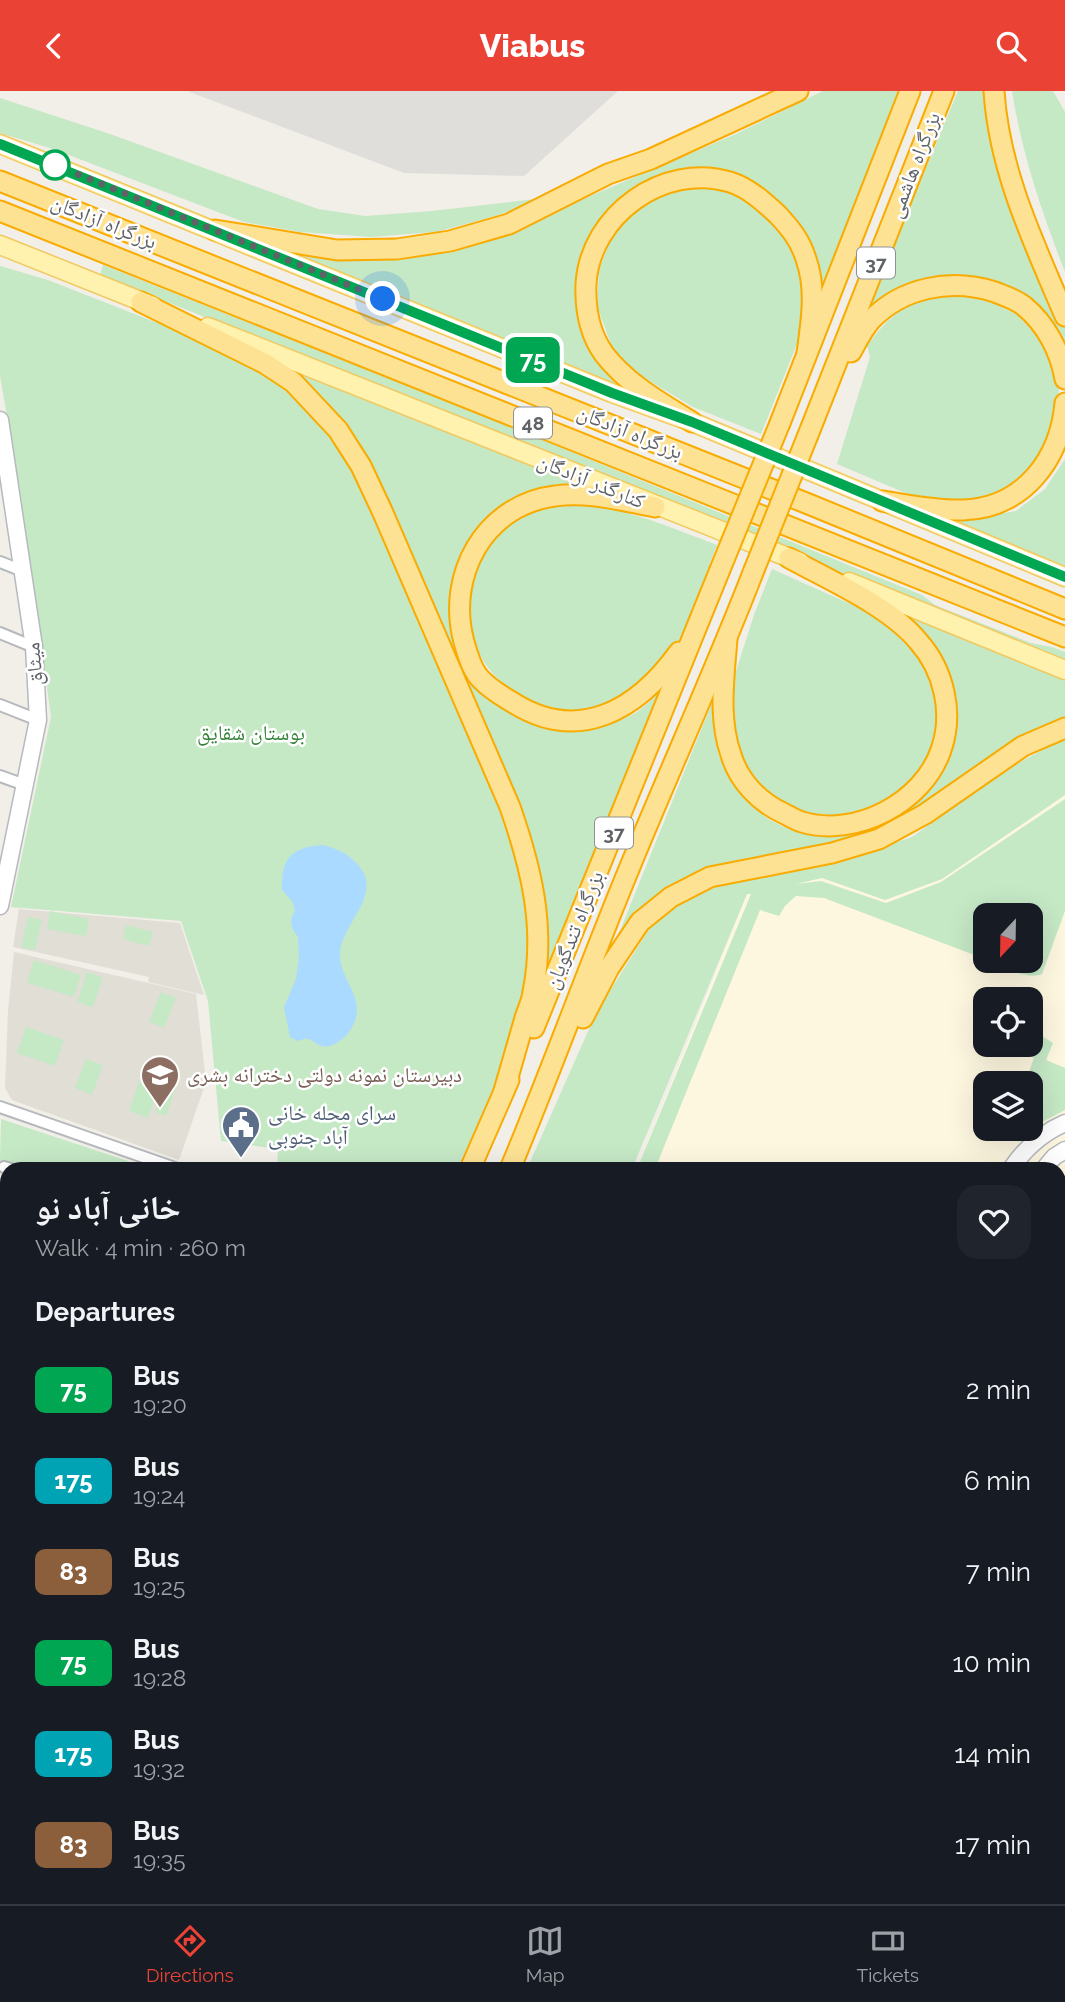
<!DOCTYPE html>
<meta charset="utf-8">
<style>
body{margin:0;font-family:Raleway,"Noto Naskh Arabic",sans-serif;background:#20242c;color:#f1f3f6;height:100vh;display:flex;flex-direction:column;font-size:26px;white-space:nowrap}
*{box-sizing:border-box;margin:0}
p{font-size:23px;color:#9ea1a6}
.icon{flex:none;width:38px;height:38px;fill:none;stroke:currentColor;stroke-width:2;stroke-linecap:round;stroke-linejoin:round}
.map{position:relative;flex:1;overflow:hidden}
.panel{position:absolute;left:0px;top:1071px;width:1066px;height:742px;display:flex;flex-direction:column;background:#171b24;border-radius:21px 21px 0 0;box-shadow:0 7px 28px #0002}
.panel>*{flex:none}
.badge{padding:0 14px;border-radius:10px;font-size:24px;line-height:46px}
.needle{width:46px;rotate:202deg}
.controls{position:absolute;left:973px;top:812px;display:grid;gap:14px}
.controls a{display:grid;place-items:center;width:70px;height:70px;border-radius:14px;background:#171b24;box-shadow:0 7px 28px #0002;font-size:35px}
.you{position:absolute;width:35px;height:35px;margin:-18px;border:5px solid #fff;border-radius:50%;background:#1a73e8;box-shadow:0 0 0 10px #1a73e833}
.map>.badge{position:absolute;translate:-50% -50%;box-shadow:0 0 0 4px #fff}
h2{padding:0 35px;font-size:26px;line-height:63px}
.round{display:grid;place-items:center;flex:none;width:74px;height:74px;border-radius:21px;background:#20242c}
.head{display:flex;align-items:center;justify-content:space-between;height:119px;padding:0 35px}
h1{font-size:33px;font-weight:800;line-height:52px}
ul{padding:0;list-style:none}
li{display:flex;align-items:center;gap:21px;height:91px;padding:0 35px}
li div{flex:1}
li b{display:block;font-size:26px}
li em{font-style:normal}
li .badge{min-width:77px;font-weight:700;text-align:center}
header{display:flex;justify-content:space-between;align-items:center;height:91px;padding:0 35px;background:#ea4335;color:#fff;font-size:32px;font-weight:800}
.tabs{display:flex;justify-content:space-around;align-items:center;height:98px;border-top:2px solid #363941;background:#171b24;font-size:19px;color:#9ea1a6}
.tabs a{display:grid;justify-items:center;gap:4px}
.tabs .selected{color:#ea4335}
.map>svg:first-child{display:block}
.commercial{fill:#fef7e0;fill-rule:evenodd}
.industrial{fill:#e0deda}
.education{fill:#e1ded6}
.green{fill:#c5e8c5}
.water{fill:#aadaff}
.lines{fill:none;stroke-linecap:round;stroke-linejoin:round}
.street-casing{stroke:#b5b8bc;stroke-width:14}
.secondary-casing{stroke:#b6babf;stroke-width:19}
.primary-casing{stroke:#f2c960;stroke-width:21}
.highway-casing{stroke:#f9ab00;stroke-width:23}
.street{stroke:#fff;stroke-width:10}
.secondary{stroke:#fff;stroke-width:16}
.primary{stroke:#fff2af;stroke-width:18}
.highway{stroke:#fde293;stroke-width:19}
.highway-bridge-casing{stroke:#f9ab00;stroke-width:23;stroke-linecap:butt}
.highway-bridge{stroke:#fde293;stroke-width:19}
.line-casing{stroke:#fff;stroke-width:16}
.line{stroke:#00a651;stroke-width:10}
.walk{stroke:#5f6368;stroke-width:7;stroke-dasharray:0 12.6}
.stop-dot{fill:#fff;stroke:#00a651;stroke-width:3.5}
.labels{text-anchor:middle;stroke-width:5;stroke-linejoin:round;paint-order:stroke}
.shield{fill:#fff;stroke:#8f9295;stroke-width:2}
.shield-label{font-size:19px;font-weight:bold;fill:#5f6368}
.street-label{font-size:21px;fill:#5f6368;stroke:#fff}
.park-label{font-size:21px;fill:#348238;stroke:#fff}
.education-label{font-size:21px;fill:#785e54;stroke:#fff;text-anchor:start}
.service-label{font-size:21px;fill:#4e5e75;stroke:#fff;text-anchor:start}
</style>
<header><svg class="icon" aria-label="back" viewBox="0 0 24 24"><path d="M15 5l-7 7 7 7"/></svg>Viabus<svg class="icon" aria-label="search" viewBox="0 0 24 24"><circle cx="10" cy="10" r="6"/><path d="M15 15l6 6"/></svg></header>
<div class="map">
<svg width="1065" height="1813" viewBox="0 0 1065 1813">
<rect width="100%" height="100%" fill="#f1efe8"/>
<path class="commercial" d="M1065,704V1813H998L997,1806H1059V1078H637L747,803L757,797L822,787L885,809L942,788ZM985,824H1031V870H985ZM985,908H1031V954H985ZM985,992H1031V1038H985Z"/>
<path class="industrial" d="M187,0H618L524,85L404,82Z"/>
<g class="education">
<path d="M19,818L180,832L204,904L148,891L149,886L13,856Z"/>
<path d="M14,861L196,903L206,991L179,1069L12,1009L5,997L8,920Z"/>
</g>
<g class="green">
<path d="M823,0H904L823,207L812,159L806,143L785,117L757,95L715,82L609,122L582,228L653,313L250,149L310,162L536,128L736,43Z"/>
<path d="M958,0H990L1039,175L1065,235V259L992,193L956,183L930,186L902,195L865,223Z"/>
<path d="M1012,0H1053L1065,21V181C1042,122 1022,63 1012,0Z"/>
<path d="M0,7L110,43L318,118L365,125L432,120L553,106L492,126L436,141L371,146L300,141L244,131L53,58L0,42Z"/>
<path d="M689,95L730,100L754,111L798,159L803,205L799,248L761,343L693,316L631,279L612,256L597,215L599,180L613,141L645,110Z"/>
<path d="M103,174L451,312L922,504L935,514L1031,552L1052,556L1065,561V572L100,184Z"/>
<path d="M0,175L48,189L221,257L276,288L319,326L350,369L492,697L516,760L535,866L507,972L457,1078H277L278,1058L221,1050L208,910L181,830L11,816L51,626L20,400L0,285Z"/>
<path d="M954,203L990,210L1017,224L1038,245L1052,267L1059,291L1058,331L1050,356L1014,398L965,412L915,406L837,373L870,266L867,255C894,218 909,210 954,203Z"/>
<path d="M292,276L585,394C570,396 553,395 538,400C489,416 459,453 451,503C450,514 448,529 451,540C472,621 555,660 630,625C644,618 656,604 667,595L547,885L545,881C548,830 546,804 532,755L372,378L350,338L289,279Z"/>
<path d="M1065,368V478L951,431L1016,420L1045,398Z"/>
<path d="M581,412C628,418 672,437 717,454C700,496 684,554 653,587C646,595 631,601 622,606C613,611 603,620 594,622C588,624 579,622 573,622C513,621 459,563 467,501C469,486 478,471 486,458C496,442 515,424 534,417C547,412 567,413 581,412Z"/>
<path d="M772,478L875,524L921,562L934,593L941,619L935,657L916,689L876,721L818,728L766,705L746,684L733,652L730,599L754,524Z"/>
<path d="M903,525L911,526L1065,589V630L910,727L876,743L709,779L615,852L712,612C714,628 714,656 721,670C730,690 753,719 772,730C854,776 960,714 954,619C953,605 954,590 948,577C938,556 921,540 903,525Z"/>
<path d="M1065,647V704L942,788L885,809L822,787L796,793L821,790L886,812L941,791L1065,708V820L1042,883C1026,889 1005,876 990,870H1031V824H985V868L824,807L796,805L785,815L779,825L760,819L655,1078H637L751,803H747L632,1078H527L597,920L660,821L697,803L740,788L851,766L912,746L1007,678Z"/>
<path d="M50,820L89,828L86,845L47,838Z"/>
<path d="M28,826L42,829L35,859L21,856Z"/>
<path d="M126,834L153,841L149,855L123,848Z"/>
<path d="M34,869L81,884L74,906L27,892Z"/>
<path d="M87,881L103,886L93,916L77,911Z"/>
<path d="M161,901L176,907L164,937L149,931Z"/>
<path d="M1033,918L1042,945L1053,952L1046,969L1065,977V1019L1031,1037V992H1025L1034,967L1021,961L1022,954H1031V920Z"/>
<path d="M26,936L64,949L55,975L17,962Z"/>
<path d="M86,968L103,974L92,1004L75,997Z"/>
<path d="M140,987L159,994L148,1027L129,1020Z"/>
<path d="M164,995L175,999L166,1025L155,1021Z"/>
<path d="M1,1028L152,1078H28L0,1070Z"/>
<path d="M93,1806H153L151,1813H95Z"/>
<path d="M392,1806H499L522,1813H390Z"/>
<path d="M809,1806H921L923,1813H811Z"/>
</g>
<path class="water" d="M323,754C338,758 349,763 359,775C384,805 339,834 340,865C341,893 371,910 349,941C344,948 331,958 322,955C310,951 312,944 298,950L290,946L284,916L296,888L299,867L298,846L292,837L291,829L295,819L292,810L282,799C281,768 291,756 323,754Z"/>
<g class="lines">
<defs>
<g id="street">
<path d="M0,471L23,480"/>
<path d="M0,542L34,556"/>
<path d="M0,614L38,629"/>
<path d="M0,685L25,694"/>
<path d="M0,1016L178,1078"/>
<path d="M4,1076L11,1078"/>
<path d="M0,1142L7,1144"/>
<path d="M0,1286L7,1289"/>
<path d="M0,1344H7"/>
<path d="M0,1428L7,1431"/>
<path d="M522,1806L544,1813"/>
<path d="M602,1813L604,1806"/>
</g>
<g id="secondary">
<path d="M0,329L34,556L38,629L0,815"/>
<path d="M1011,1078C1025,1057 1042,1042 1065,1032"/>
<path d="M1044,1078L1054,1066L1065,1059"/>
<path d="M0,1189L7,1214"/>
<path d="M0,1229L7,1251"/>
<path d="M0,1507L7,1489"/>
<path d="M0,1584L7,1607"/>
<path d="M0,1602L7,1622"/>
<path d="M0,1743L7,1742"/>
<path d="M58,1806L61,1813"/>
<path d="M73,1806L75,1813"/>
<path d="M85,1806L87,1813"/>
<path d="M259,1806L284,1813"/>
<path d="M773,1806L784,1813"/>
<path d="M794,1806L796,1813"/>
<path d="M935,1806L936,1813"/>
<path d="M962,1806L964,1813"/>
<path d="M379,1813L381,1806"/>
<path d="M643,1813L646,1806"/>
<path d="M696,1813L707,1806"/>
</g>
<g id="primary">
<path d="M0,53L612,302L692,331L1065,486"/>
<path d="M0,154L153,215"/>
<path d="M208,236L800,471"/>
<path d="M849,491L1065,579"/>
</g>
<g id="highway">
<path d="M994,0C999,80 1034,152 1065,225"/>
<path d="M0,90L806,412L1065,518"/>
<path d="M0,120L1065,546"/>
<path d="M215,139L337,159L397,158L450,150L509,133L608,83L651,68L798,0"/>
<path d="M141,211L264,272L293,291L338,339L361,375L383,422L510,716C531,776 546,836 533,901C532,910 528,918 525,927C518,951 511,975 504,1000"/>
<path d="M851,261C857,250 863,238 871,229C903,196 951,187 995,201C1005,205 1015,208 1024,215C1046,233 1060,260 1065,288"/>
<path d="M692,331C660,311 627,293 604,263C589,242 585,218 586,193C590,124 664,71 730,91C749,97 764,111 778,124C791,138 800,149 806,168C817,199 811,231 807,262"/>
<path d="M780,332L910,0"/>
<path d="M808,344L944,0"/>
<path d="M882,410C909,414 936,420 963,419C1023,417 1060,369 1065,312"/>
<path d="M655,416C623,410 588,400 555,405C484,414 446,485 464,551C467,562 471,576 478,585C487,596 500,604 512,611C579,654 638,618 679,561"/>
<path d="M727,548C724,587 718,627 731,664C739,690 759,711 783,722C789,725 795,729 802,731C855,747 923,712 941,659C954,622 944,579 918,550C889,515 829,489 789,467"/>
<path d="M583,927L609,877L640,831L671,806L710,786L832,762L879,748L925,723L1023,655L1065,637"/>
<path d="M534,937L719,481"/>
<path d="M470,1078L509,989"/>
<path d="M510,1078C552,978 588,877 629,778C670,678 715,580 754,479"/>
<path d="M0,1479L4,1473"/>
<path d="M7,1507C1,1528 0,1551 7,1572"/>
<path d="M0,1649L7,1654"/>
<path d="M0,1698L7,1692"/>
<path d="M0,1725L7,1720"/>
</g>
</defs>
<use href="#street" class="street-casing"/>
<use href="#secondary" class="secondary-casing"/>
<use href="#primary" class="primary-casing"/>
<use href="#highway" class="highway-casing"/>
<use href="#street" class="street"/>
<use href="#secondary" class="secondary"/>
<use href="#primary" class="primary"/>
<use href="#highway" class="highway"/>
<defs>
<g id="highway-bridge">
<path d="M754,479L808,344"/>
<path d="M719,481L780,332"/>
</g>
</defs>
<use href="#highway-bridge" class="highway-bridge-casing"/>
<use href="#highway-bridge" class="highway-bridge"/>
</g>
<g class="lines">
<defs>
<path id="line" d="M0,53L612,302L692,331L1065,486"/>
</defs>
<use href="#line" class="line-casing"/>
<use href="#line" class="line"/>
<path class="walk" d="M55,74L383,208"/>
</g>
<defs>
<symbol id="school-pin" viewBox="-11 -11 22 30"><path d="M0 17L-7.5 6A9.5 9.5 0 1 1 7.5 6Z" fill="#8d6e63" stroke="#fff"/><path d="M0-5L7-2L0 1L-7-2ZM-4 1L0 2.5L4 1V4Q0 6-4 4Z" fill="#fff"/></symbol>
<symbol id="civic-pin" viewBox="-11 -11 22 30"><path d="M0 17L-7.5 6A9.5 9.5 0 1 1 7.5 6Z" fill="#5c6f8a" stroke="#fff"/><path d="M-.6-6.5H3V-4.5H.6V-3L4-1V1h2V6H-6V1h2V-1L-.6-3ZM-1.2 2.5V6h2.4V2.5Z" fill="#fff"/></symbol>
</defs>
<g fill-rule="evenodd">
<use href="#school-pin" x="138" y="962" width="44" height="60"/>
<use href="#civic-pin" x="219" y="1012" width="44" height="60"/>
</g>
<circle class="stop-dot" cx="55" cy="74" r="14"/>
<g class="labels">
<g class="shield">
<rect x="857" y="156.5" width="38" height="31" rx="5"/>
<rect x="514" y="316.5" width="38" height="31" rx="5"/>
<rect x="595" y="726.5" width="38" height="31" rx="5"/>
</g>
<g class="shield-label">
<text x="876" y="179">37</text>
<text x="533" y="339">48</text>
<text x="614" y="749">37</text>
</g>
<g class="street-label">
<text transform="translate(914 74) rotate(-69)" y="7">بزرگراه هاشمی</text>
<text transform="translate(104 131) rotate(22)" y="7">بزرگراه آزادگان</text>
<text transform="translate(630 341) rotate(22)" y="7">بزرگراه آزادگان</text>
<text transform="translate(591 390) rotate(22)" y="7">کنارگذر آزادگان</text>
<text transform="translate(34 573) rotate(-95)" y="7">میثاق</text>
<text transform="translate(574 839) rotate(-68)" y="7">بزرگراه تندگویان</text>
</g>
<g class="park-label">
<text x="251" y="649">بوستان شقایق</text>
</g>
<g class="education-label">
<text x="187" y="991">دبیرستان نمونه دولتی دخترانه بشری</text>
</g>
<g class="service-label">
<text x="268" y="1029">سرای محله خانی<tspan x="268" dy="24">آباد جنوبی</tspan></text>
</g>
</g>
</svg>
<div class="controls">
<a><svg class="needle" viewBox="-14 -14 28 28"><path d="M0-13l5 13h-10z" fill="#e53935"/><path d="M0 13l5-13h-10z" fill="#9ea1a6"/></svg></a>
<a><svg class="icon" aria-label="locate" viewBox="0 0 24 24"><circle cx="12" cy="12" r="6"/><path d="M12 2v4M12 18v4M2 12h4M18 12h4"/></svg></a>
<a><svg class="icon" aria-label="layers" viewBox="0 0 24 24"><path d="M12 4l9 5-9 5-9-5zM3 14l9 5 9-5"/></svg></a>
</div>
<div class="you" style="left:383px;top:208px"></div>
<b class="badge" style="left:533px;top:269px;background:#00a651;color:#fff">75</b>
<section class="panel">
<div class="head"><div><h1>خانی آباد نو</h1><p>Walk · 4 min · 260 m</p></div><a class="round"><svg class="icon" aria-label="heart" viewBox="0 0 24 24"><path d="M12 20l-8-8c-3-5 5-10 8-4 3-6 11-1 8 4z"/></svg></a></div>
<h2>Departures</h2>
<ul>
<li><span class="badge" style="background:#00a651;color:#fff">75</span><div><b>Bus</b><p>19:20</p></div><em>2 min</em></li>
<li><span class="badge" style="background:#00a3b4;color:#fff">175</span><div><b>Bus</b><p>19:24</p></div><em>6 min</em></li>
<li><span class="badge" style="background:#8b5e3c;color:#fff">83</span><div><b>Bus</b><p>19:25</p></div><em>7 min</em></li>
<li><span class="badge" style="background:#00a651;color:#fff">75</span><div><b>Bus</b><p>19:28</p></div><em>10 min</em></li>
<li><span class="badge" style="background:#00a3b4;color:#fff">175</span><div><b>Bus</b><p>19:32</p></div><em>14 min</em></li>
<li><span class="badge" style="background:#8b5e3c;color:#fff">83</span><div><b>Bus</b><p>19:35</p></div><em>17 min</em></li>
</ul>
</section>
</div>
<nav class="tabs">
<a class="selected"><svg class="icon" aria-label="directions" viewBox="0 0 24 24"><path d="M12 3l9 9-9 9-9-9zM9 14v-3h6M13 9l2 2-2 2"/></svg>Directions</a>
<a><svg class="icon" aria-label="map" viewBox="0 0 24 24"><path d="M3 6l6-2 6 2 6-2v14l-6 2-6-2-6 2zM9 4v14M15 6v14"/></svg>Map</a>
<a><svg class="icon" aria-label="tickets" viewBox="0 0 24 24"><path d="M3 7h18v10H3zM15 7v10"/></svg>Tickets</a>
</nav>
